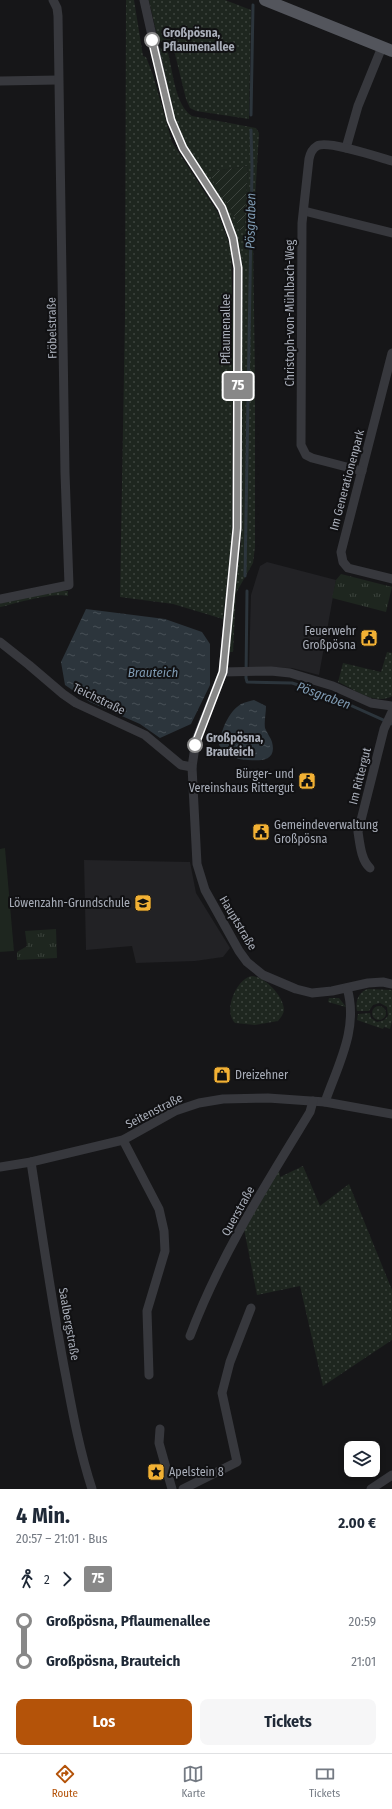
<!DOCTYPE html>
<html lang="de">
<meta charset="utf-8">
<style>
body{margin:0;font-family:"Fira Sans Condensed",sans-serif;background:#f6f6f7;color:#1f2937;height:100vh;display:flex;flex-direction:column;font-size:15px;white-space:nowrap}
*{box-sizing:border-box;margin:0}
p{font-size:13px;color:#747a83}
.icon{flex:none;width:22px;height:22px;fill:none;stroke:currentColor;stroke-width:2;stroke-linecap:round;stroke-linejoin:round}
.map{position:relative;height:1489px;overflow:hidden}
.details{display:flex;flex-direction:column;background:#fff;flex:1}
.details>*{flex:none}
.badge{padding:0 8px;border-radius:3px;font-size:14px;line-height:26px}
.buttons{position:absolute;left:344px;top:1441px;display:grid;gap:8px}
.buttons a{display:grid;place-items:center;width:36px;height:36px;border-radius:8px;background:#fff;box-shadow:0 2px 6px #0003;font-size:20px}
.map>.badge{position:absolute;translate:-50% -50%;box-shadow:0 0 0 2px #fff}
.legs{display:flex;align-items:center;gap:6px;height:44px;padding:0 16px;font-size:13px}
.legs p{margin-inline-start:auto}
.head{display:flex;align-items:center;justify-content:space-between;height:68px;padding:0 16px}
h1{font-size:22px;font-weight:700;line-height:30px}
.action{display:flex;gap:8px;margin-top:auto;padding:8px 16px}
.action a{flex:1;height:46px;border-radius:8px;background:#b45309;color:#fff;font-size:16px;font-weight:700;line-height:46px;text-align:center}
.action a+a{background:#f6f6f7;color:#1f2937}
ul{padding:0 16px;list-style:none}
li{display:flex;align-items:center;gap:14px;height:40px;font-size:15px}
li i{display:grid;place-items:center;width:6px;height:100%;margin:0 5px;background:currentColor}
li i::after{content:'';width:10px;height:10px;margin:-5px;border:3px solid;border-radius:50%;background:#fff}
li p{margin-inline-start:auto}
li:first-child i{background:linear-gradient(#0000 50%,currentColor 0)}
li:last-child i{background:linear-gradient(currentColor 50%,#0000 0)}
.menu{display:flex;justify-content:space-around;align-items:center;height:56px;border-top:1px solid #e0e1e3;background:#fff;font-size:11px;color:#747a83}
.menu a{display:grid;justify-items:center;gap:2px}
.menu .on{color:#b45309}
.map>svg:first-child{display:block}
.built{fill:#222225}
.grass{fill:url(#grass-dots);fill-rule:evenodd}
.park{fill:url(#park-tufts)}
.garden{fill:url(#garden-furrows)}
.pitch{fill:#1e261f}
.water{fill:url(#water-ripples)}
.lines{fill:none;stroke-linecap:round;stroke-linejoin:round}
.stream{stroke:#2c353c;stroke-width:3}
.minor{stroke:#37383d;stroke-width:9}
.major{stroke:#53555c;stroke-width:12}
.line-1-casing{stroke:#fff;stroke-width:9}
.line-1{stroke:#888;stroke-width:6}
.stop-1-dot{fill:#fff;stroke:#888;stroke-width:2}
.labels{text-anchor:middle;stroke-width:4;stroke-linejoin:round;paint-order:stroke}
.stop-label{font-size:12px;font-weight:bold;fill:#a8adb8;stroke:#111113;text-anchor:start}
.street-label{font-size:12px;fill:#a8adb8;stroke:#111113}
.poi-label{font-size:12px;fill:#a8adb8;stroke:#111113;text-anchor:end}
.water-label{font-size:13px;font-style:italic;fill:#7f9bb3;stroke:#111113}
</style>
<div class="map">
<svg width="392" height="1489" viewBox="0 0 392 1489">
<defs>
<pattern id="grass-dots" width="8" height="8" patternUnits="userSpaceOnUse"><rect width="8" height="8" fill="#1e261f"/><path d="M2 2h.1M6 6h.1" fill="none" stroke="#3c433d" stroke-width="1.8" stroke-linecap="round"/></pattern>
<pattern id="park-tufts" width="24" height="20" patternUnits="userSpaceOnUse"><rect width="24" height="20" fill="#1e261f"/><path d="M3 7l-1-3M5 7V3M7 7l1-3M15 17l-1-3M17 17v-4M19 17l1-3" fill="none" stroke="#3c433d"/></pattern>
<pattern id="garden-furrows" width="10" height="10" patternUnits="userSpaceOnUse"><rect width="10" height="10" fill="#1e261f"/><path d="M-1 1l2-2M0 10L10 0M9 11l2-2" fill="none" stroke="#3c433d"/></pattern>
<pattern id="water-ripples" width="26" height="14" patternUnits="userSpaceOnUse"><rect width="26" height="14" fill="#2c353c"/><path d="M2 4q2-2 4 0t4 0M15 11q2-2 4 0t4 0" fill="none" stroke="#485056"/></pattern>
</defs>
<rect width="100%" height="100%" fill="#161618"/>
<g class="built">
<path d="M267,562L336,580L319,675L292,668L249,667L251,595L260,566Z"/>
<path d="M84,860L190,862L196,893L230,948L223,957L195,961L136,963L132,946L86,950Z"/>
</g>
<g class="grass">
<path d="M126,0H134L143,56L146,57L153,75L172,142L218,213L231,249L233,321L232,536L223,619L173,604L120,597L125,316Z"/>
<path d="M149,0H225L251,10L249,119L196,111L190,108L186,99L173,46L158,40Z"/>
<path d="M160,48L165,49L168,53C173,72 175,105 192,116L256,128L259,133L253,232L255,382V547L253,563L236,593L233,652H229L233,601L241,543L242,286L240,251L232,221L180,135L175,122L158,50ZM248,166L244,228L241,230L234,215L208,172Z"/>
<path d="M56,591H68V596C53,592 17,603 0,607V602Z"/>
<path d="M387,652L392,653V696C375,706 354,689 338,682L343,663L381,672Z"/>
<path d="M251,976C265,976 283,996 284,1009C284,1014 281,1017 278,1021L255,1025L235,1023C223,1011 236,980 251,976Z"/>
<path d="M368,989L392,990V1021L390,1029L384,1027L383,1029L357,1020L358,1014L370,1013L371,1018L377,1022L384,1020L388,1016L387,1007L380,1003L373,1005L369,1011H357C355,1002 358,992 368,989Z"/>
<path d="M329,998H339L346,1007L328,1002Z"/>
<circle cx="379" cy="1013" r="7"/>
<path d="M303,1166L320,1206L349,1184L392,1290V1340L323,1386L300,1286L257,1295L244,1229L279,1170L280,1177Z"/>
</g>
<g class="park">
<path d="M341,574L392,587L386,612L332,598L336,580Z"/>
<path d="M56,929L57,958L17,960V952L27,946L25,931Z"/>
</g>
<path class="garden" d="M248,166L244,229L240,230L234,215L208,172Z"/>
<path class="pitch" d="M5,848L14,951L0,952V849Z"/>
<g class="water">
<path d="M86,609L165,619L202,632L210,644V685L191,724L160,738L140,724L90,702L65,685L61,662Z"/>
<path d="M254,700L266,706C266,713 264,722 265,728C267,733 271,738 272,742C277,761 261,761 248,760C236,760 226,754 219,745C221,731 228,712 241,704C245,702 250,701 254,700Z"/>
</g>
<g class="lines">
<g class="stream">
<path d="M251,115L253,5"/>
<path d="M245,576L252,167L251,130"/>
<path d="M247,591L246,678L247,682L292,683L321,692L392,724"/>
</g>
<g class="minor">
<path d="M144,0L171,120L183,148L222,209L233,238L238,268L237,528L223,672L196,740L192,767L197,864L205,890L239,951L247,962L263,975L296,989L312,993L332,991L368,983L383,982L392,984"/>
<path d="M0,81L58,80"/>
<path d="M346,148L358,106L382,47"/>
<path d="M304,211L392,233"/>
<path d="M392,353L341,552L343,562L348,568L392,579"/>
<path d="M362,471L312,458L306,455L301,445L302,223L309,159C310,154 312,149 317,146C327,140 378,157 392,161"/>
<path d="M0,599L69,585L65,473L58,16L57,8L53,0"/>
<path d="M0,642L29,665L63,694L76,703L145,735L181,765L192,767"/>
<path d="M223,672L271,671L290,673L333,686L371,703L392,706"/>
<path d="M370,868C361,860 360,844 358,832L384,729L392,712"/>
<path d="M325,1102C338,1065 359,1028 347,988"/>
<path d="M123,1140L159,1209L164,1231L165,1251L147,1311L149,1375"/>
<path d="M31,1162C42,1233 52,1305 66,1377C73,1415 80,1452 92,1489"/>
<path d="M0,1167L31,1162L123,1140L175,1111L199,1103L223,1099L268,1098L325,1102L392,1114"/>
<path d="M190,1336C220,1256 266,1184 310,1112L313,1101"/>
<path d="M160,1429L159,1443L172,1489"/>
<path d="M183,1489L237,1462L222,1393L230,1362L251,1308"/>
<path d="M371,1489L392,1475"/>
</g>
<path class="major" d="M265,0L392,51"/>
</g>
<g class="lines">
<defs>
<path id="line-1" d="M152,40L171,120L183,148L222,208L233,238L238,268L237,528L223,672L195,745"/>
</defs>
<use href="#line-1" class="line-1-casing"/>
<use href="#line-1" class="line-1"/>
</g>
<defs>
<symbol id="civic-square" viewBox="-11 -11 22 22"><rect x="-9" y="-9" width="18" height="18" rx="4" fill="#f2b134" stroke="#111113"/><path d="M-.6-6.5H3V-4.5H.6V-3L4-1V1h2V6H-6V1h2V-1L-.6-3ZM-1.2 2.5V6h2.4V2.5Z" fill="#111"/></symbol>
<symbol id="school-square" viewBox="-11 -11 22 22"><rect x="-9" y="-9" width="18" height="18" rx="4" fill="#f2b134" stroke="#111113"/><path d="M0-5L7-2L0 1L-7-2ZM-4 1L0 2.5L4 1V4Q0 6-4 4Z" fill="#111"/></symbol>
<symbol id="shop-square" viewBox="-11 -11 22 22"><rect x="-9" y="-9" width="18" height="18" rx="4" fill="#f2b134" stroke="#111113"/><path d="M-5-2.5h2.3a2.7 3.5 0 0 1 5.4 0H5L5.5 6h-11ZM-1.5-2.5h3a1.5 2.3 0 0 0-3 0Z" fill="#111"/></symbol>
<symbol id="sight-square" viewBox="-11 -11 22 22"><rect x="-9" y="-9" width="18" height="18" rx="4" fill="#f2b134" stroke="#111113"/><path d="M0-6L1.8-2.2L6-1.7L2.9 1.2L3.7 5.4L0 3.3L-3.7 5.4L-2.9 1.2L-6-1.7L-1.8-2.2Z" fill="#111"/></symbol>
</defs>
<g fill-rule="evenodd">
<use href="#civic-square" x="359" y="628" width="20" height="20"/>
<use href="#civic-square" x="297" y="771" width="20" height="20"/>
<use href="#civic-square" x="251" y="822" width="20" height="20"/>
<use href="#school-square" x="133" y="893" width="20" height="20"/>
<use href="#shop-square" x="212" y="1065" width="20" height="20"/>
<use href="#sight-square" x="146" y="1462" width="20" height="20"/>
</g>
<g class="stop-1-dot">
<circle cx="152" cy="40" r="7"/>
<circle cx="195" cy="745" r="7"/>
</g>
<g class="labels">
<g class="stop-label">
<text x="163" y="37">Großpösna,<tspan x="163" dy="14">Pflaumenallee</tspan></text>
<text x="206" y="742">Großpösna,<tspan x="206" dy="14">Brauteich</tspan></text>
</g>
<g class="street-label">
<text transform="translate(290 313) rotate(-90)" y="4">Christoph-von-Mühlbach-Weg</text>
<text transform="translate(52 328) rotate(-91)" y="4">Fröbelstraße</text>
<text transform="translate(226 329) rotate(-90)" y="4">Pflaumenallee</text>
<text transform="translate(347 480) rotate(-75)" y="4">Im Generationenpark</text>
<text transform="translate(99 699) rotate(26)" y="4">Teichstraße</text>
<text transform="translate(360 776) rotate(-76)" y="4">Im Rittergut</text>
<text transform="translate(238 923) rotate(59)" y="4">Hauptstraße</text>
<text transform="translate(154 1111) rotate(-27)" y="4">Seitenstraße</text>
<text transform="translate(238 1211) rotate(-61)" y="4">Querstraße</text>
<text transform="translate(69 1324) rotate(80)" y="4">Saalbergstraße</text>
</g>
<g class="poi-label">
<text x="356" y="635">Feuerwehr<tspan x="356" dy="14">Großpösna</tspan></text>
<text x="294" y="778">Bürger- und<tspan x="294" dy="14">Vereinshaus Rittergut</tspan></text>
<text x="274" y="829" text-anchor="start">Gemeindeverwaltung<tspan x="274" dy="14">Großpösna</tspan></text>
<text x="130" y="907">Löwenzahn-Grundschule</text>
<text x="235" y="1079" text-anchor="start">Dreizehner</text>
<text x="169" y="1476" text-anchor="start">Apelstein 8</text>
</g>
<g class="water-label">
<text transform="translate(250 221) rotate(-89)" y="5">Pösgraben</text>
<text x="153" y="677">Brauteich</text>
<text transform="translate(324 695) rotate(20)" y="5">Pösgraben</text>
</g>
</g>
</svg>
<div class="buttons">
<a><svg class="icon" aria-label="layers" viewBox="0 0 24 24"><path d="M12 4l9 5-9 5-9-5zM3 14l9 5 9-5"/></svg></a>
</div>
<b class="badge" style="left:238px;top:386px;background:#888;color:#fff">75</b>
</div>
<section class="details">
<div class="head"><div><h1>4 Min.</h1><p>20:57 – 21:01 · Bus</p></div><b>2.00 €</b></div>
<div class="legs"><svg class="icon" aria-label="walk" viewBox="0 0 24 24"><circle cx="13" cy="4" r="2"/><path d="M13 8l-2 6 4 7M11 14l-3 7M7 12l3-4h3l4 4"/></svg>2<svg class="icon" aria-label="forward" viewBox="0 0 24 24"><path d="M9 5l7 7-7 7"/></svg><b class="badge" style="background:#888;color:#fff">75</b></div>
<ul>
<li><i style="color:#888"></i><b>Großpösna, Pflaumenallee</b><p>20:59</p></li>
<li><i style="color:#888"></i><b>Großpösna, Brauteich</b><p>21:01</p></li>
</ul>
<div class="action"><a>Los</a><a>Tickets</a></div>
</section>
<nav class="menu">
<a class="on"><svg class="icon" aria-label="directions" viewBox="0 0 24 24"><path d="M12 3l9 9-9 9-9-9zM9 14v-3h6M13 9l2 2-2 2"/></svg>Route</a>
<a><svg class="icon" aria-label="map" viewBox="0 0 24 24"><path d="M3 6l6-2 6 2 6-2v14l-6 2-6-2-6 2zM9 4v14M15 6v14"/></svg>Karte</a>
<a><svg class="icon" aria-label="tickets" viewBox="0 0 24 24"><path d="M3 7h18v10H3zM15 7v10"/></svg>Tickets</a>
</nav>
